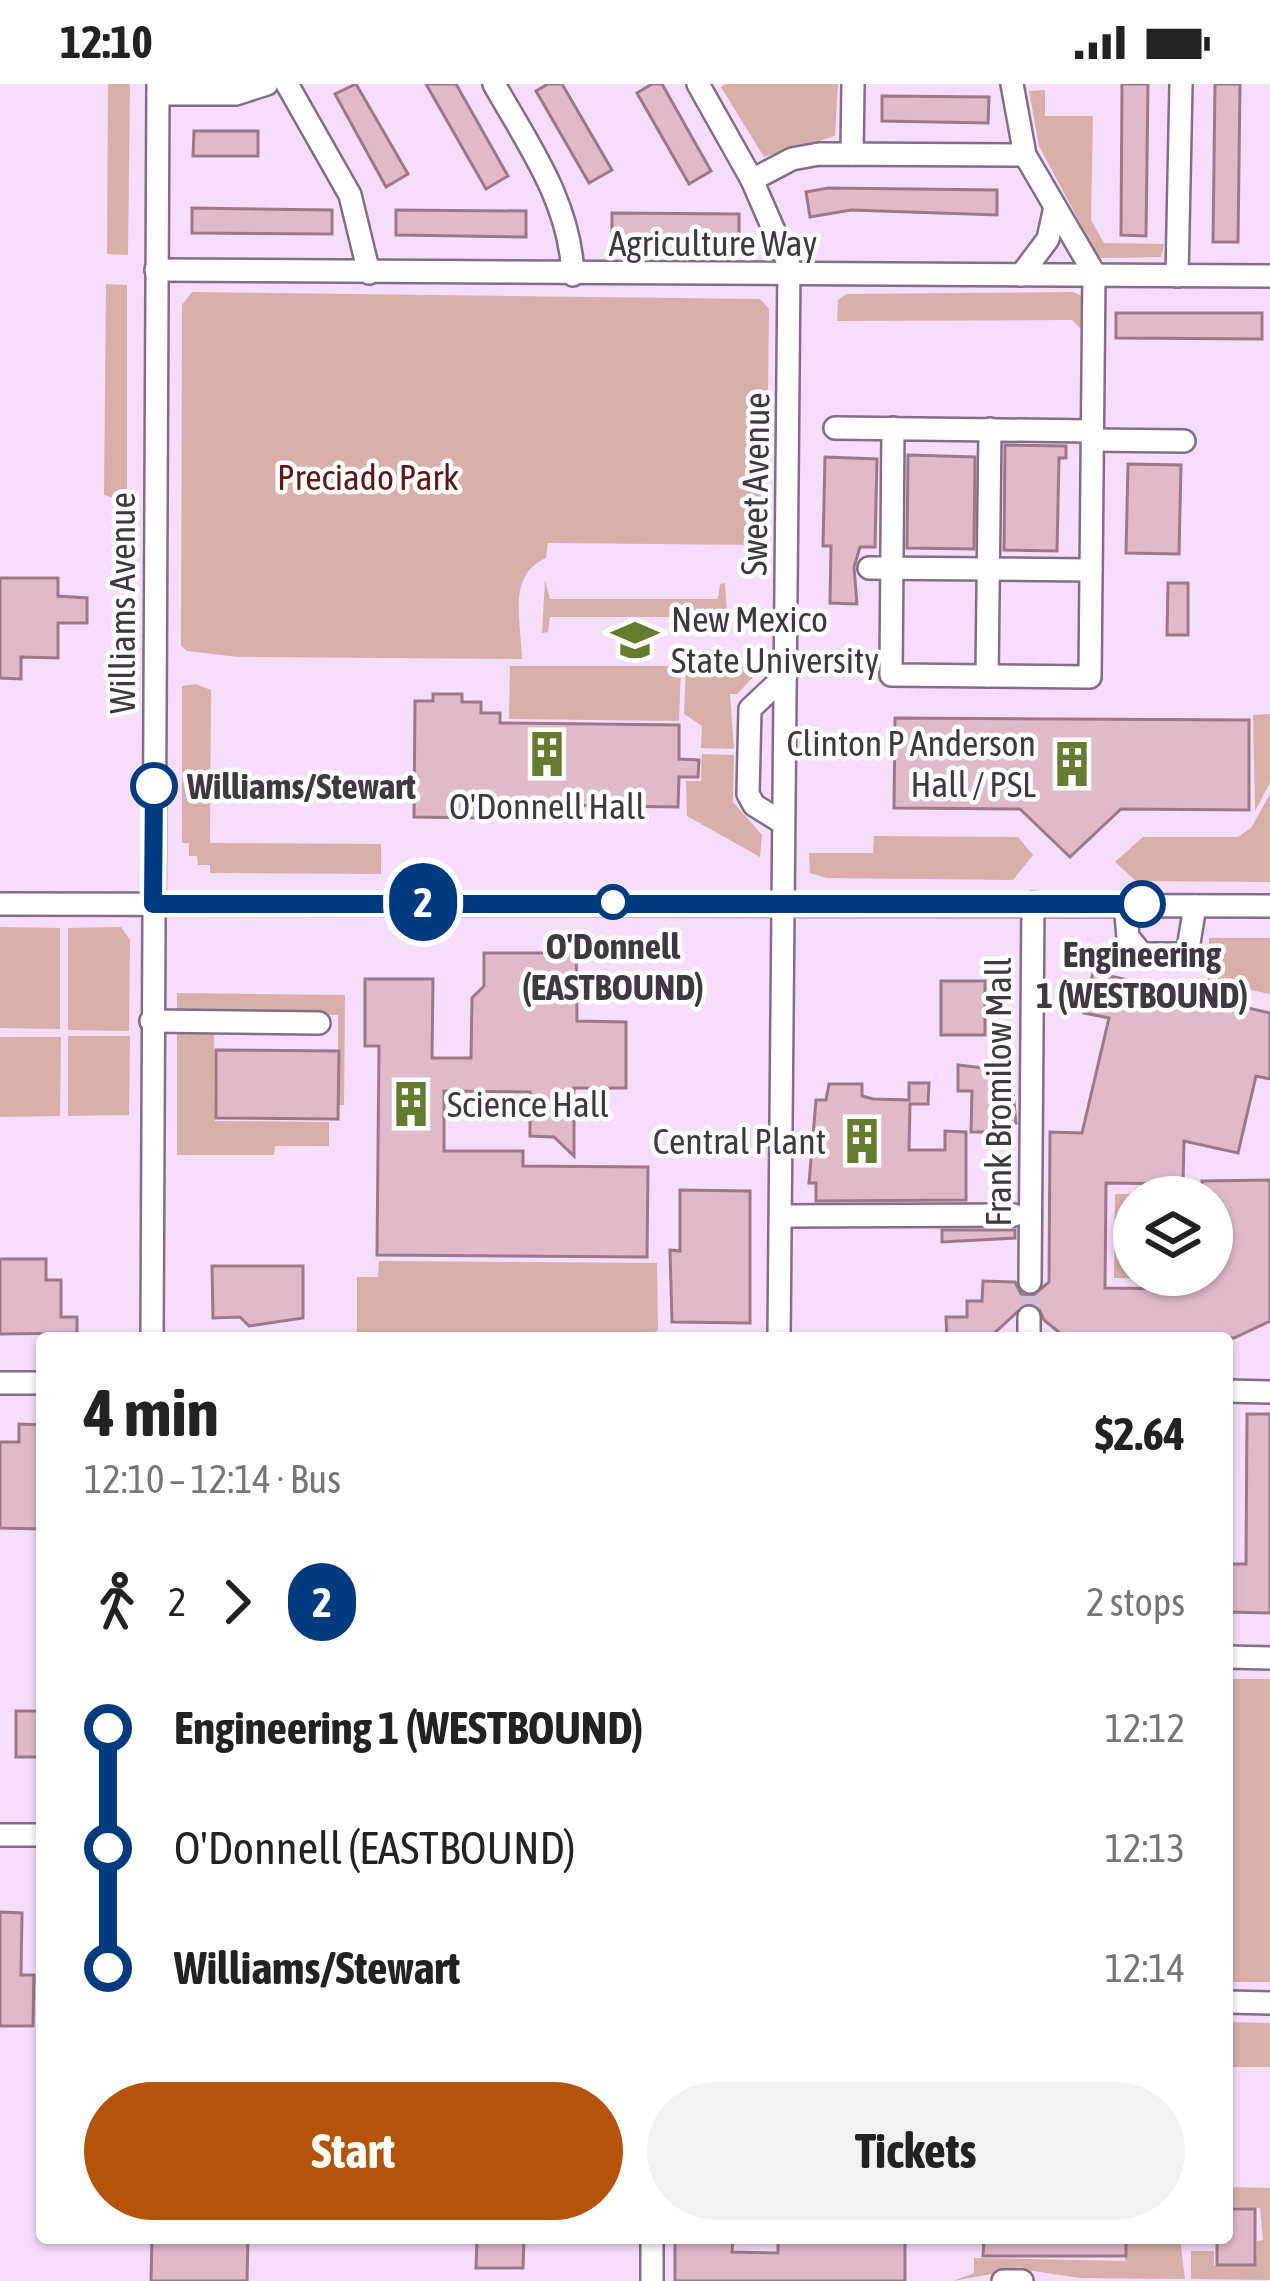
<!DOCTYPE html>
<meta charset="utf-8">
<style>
body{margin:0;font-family:"Asap Condensed",sans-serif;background:#f2f2f2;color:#222;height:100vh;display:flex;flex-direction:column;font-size:45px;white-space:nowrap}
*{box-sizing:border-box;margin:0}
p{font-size:39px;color:#767676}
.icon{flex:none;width:66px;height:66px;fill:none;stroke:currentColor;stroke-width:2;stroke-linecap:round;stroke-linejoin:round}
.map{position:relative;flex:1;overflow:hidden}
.side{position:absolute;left:36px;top:1248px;width:1197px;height:912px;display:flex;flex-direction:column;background:#fff;border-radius:12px;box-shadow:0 3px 9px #0004}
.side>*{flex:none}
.badge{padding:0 24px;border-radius:39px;font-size:42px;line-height:78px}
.tools{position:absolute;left:1113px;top:1092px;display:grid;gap:24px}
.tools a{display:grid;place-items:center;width:120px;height:120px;border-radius:50%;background:#fff;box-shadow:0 3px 9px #0004;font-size:60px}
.map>.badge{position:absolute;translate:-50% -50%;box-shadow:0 0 0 6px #fff}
.legs{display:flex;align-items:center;gap:18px;height:132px;padding:0 48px;font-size:39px}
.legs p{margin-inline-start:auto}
.head{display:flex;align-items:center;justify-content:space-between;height:204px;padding:0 48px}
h1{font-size:66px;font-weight:700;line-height:90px}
.action{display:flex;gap:24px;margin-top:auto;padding:24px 48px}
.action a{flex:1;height:138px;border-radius:72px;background:#b45309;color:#fff;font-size:48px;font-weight:700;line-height:138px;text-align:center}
.action a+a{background:#f2f2f2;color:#222}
ul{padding:0 48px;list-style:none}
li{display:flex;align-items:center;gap:42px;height:120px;font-size:45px}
li i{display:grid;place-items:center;width:18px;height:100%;margin:0 15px;background:currentColor}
li i::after{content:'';width:30px;height:30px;margin:-15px;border:9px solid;border-radius:50%;background:#fff}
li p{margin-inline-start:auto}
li:first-child i{background:linear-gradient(#0000 50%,currentColor 0)}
li:last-child i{background:linear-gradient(currentColor 50%,#0000 0)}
.status{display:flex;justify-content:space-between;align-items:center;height:84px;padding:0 60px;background:#fff;direction:ltr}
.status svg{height:33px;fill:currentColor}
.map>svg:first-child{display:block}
.green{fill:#d9afaa}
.building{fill:#e1bac9;stroke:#9d7987;stroke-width:3}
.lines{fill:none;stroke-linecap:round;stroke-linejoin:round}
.minor-tunnel{stroke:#d2bcd7;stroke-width:21;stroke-dasharray:21 10;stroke-linecap:butt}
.minor-casing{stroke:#836d88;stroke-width:26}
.minor{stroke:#fff;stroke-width:21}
.line-1-casing{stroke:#fff;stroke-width:27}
.line-1{stroke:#003b80;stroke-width:18}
.stop-1-dot{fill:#fff;stroke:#003b80;stroke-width:6}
.labels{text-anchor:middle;stroke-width:9;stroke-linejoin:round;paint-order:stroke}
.street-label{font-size:36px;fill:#413743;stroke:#fff}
.park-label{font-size:36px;fill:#5f1615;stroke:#fff}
.poi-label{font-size:36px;fill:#413743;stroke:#fff;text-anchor:start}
.stop-label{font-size:36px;font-weight:bold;fill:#413743;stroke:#fff}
</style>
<div class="status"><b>12:10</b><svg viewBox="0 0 49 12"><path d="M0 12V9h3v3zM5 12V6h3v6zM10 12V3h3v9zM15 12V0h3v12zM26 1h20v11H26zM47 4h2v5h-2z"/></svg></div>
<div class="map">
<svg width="1270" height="2197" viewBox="0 0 1270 2197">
<rect width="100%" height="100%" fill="#f6ddfc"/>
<g class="green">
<path d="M108,0H130L128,171L107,170Z"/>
<path d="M726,0H838L835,52L764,73L721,3Z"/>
<path d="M1045,6V32H1093L1091,136L1104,159L1164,160L1161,173L1100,174L1094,165L1039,62L1029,7Z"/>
<path d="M106,200L127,201V418L104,411Z"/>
<path d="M192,208L760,215L769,225L766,461L548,459L546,474C507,491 521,536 522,575L238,573L187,567L181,562L182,221Z"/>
<path d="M1073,208L1084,213L1083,247L1072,236L837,237L838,216L846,210Z"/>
<path d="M545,496L550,515H718L720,500L725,499L728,546L719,547L718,533H550L548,548L542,549Z"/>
<path d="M510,582H681L679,637L509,635Z"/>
<path d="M764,582L737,610H730L734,665L701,664L702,642L684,630L686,583Z"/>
<path d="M196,600L211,606L210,759L381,760V790L210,789V781H198L197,772H189V759H182V602Z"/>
<path d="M1270,630V699L1255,727L1253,631Z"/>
<path d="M702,670L734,671L733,718L762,751L760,773L687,732L686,697H701Z"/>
<path d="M1270,710V798L1136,797L1115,778L1143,753H1238L1251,744Z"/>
<path d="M874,752L1018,753L1033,771L1013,796L827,794L810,789L809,769H873Z"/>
<path d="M0,843L60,844V945L0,944Z"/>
<path d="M121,843L130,856L129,947L68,946V844Z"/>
<path d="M1209,854H1270V910L1208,897Z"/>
<path d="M177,909L345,911L344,1021H338V931L177,932Z"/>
<path d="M177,944H214L215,1037L329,1038V1062H275L274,1071H177Z"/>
<path d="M68,952H130L129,1031L68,1032Z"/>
<path d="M0,953H61L60,1032L0,1033Z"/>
<path d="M1115,1110H1172L1134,1113V1191L1171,1195L1114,1194Z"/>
<path d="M379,1177L657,1179L658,1246L646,1254L357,1252V1193H378Z"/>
<rect x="1227" y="1595" width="43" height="303"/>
<path d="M1227,1938L1270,1939V1983H1227Z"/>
<path d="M1227,2103L1270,2104V2196L1191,2195V2167H1214V2182H1256L1257,2157L1263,2156L1260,2124L1227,2123Z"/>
<path d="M1126,2154H1180L1185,2195L1080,2194L1020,2185L953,2197L974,2189V2174L1125,2177Z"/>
</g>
<g class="building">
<path d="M356,0L408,90L386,103L335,10Z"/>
<path d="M426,0H456L508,92L486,105Z"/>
<path d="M548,0H562L612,86L589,99L536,7Z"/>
<path d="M652,0H662L711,87L689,100L637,9Z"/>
<path d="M1122,0H1148L1146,152L1121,151Z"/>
<path d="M1215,0H1240L1238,158H1213Z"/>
<path d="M882,12L989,13L988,39L882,37Z"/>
<path d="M194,47H258V72H193Z"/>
<path d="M828,104L997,106V131L851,126L810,133L806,108Z"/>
<path d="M192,124L332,126V150L192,149Z"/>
<path d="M396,126L526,127V153L396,151Z"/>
<path d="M612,129L739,130V155L612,154Z"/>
<path d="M1116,229H1262V255L1116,254Z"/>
<path d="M1005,361L1066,362V374H1059L1057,467L1004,466Z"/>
<path d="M908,371L975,373L974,465L907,464Z"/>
<path d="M825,373L877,375L875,463H860L854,483L857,520L830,519L831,462H823Z"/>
<path d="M1128,380L1181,381L1179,470L1126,469Z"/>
<path d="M0,494H58V512L87,514V539H58V574L21,573V595L0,594Z"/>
<path d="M1168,499H1188V551H1167Z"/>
<path d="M433,610H462V618H481V629H500V639L679,641V675L699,676L698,693H679L678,723L480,720V734L414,733L415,617H433Z"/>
<path d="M895,634L1249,636V726L1121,725L1070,773L1020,725L894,724Z"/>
<path d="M576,854L577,937L626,938V1004H574V1072L554,1053L530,1052V1008L444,1007V1067H523V1082L648,1083L647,1173L377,1171L379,962H365V895H433L432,974H471L472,914L484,902V869H561Z"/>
<path d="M1093,888L1270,929V995L1256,992L1238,1069L1184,1057L1183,1100L1106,1099L1105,1204L1189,1205V1191H1212V1113H1202V1097L1270,1096V1237L1234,1254H1066L1044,1236L1037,1221L1028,1218L989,1254H947L946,1233H967V1217H982L983,1197L1015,1198L1021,1210L1031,1213L1049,1198L1050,1048L1082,1049L1109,934L1084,929Z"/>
<rect x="941" y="897" width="44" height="54"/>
<path d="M216,966L339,967L338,1035L216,1034Z"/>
<path d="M958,981L1011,987L1016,1039H993V1048H971L972,1007H958Z"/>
<path d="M909,999H929L928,1020H910L909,1066H945V1047L966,1048V1116L816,1117V1099H809L816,1016H826L829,1000H862V1012L873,1015L909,1016Z"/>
<path d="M680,1106L750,1107V1239L672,1238L670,1166L680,1167Z"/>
<path d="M942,1146H1015V1154L942,1158Z"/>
<path d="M0,1175H46V1196H61V1233H77V1249L0,1250Z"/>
<path d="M212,1182H303V1234L249,1242L240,1233L213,1234Z"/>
<path d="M1247,1330H1270V1529L1227,1528V1480H1246Z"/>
<path d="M19,1340L42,1341V1445L0,1444V1358H19Z"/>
<rect x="16" y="1627" width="26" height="46"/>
<path d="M0,1828L22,1829L21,1891H34L33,1942H0Z"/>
<path d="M1227,2125H1255V2181H1217V2154H1227Z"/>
<path d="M152,2154H248L247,2197H151Z"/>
<path d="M477,2154H524L523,2184H476Z"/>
<path d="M675,2154H733L732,2168L778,2169V2154H905V2197H675Z"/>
<path d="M984,2154H1126V2172H983Z"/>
</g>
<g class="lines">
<path class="minor-tunnel" d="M1029,1233L1030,1198"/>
<defs>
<g id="minor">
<path d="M287,0L350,111L369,189"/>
<path d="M494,0C529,62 570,118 573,191"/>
<path d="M698,0L752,96L789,181L779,1254"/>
<path d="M158,10H236L267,0"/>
<path d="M852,70L853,0"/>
<path d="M752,96L792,75L819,70L1025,71"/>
<path d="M156,186L1270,192"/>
<path d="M1021,191L1048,155L1055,123"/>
<path d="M1177,192L1181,0"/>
<path d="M835,344L1092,347"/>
<path d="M893,344L891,591L1090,593L1094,189L1025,71L1012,0"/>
<path d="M1092,356L1184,357"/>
<path d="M869,484L1091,486"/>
<path d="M987,592L990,345"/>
<path d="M783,739L754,721L748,710L750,625L786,591"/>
<path d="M0,820L1270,822"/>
<path d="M1125,820L1128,853L1142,870H1179L1188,865L1195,822"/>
<path d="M151,937L319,939"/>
<path d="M783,1132L1014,1131"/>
<path d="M1030,1198L1033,819"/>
<path d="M152,1254L158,0"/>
<path d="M1029,1254V1233"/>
<path d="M0,1299H42"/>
<path d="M1227,1307L1270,1308"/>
<path d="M1227,1573L1270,1574"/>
<path d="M0,1751H42"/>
<path d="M1227,1918L1270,1919"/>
<path d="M652,2197V2154"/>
<path d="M1003,2197H1022"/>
</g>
</defs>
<use href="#minor" class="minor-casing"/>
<use href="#minor" class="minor"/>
</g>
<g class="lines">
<defs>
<path id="line-1" d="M154,702L153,820H1142"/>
</defs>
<use href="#line-1" class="line-1-casing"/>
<use href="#line-1" class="line-1"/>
</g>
<defs>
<symbol id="university-bare" viewBox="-9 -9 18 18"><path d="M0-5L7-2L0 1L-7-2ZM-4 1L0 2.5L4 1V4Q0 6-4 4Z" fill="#647c2f" stroke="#fff" stroke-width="2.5" paint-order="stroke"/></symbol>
<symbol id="building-bare" viewBox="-9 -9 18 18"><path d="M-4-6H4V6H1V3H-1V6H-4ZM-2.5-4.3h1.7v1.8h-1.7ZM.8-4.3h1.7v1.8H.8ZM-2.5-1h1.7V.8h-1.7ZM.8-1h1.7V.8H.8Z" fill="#647c2f" stroke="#fff" stroke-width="2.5" paint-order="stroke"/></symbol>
</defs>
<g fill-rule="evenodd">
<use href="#university-bare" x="602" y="523" width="66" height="66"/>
<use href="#building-bare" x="514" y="637" width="66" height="66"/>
<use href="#building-bare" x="1039" y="647" width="66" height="66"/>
<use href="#building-bare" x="378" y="987" width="66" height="66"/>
<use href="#building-bare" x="829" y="1024" width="66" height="66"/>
</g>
<g class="stop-1-dot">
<circle cx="154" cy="702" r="21"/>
<circle cx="613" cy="818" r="15"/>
<circle cx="1142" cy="820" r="21"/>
</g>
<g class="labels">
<g class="street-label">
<text x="713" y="172">Agriculture Way</text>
<text transform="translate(755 400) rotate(-89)" y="13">Sweet Avenue</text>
<text transform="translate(122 519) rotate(-90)" y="13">Williams Avenue</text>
<text transform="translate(998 1008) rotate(-90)" y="13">Frank Bromilow Mall</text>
</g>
<g class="park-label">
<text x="368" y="406">Preciado Park</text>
</g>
<g class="poi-label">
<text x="671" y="548">New Mexico<tspan x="671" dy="41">State University</tspan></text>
<text x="1036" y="672" text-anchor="end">Clinton P Anderson<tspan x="1036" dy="41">Hall / PSL</tspan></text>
<text x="547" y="735" text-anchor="middle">O'Donnell Hall</text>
<text x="447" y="1033">Science Hall</text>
<text x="826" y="1070" text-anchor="end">Central Plant</text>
</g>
<g class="stop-label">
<text x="187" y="715" text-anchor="start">Williams/Stewart</text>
<text x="613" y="875">O'Donnell<tspan x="613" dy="41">(EASTBOUND)</tspan></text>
<text x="1142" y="883">Engineering<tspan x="1142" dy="41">1 (WESTBOUND)</tspan></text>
</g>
</g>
</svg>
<div class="tools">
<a><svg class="icon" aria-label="layers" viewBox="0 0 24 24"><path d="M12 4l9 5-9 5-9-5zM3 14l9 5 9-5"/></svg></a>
</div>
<b class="badge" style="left:423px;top:818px;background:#003b80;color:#fff">2</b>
<section class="side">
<div class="head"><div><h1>4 min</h1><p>12:10 – 12:14 · Bus</p></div><b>$2.64</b></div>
<div class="legs"><svg class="icon" aria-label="walk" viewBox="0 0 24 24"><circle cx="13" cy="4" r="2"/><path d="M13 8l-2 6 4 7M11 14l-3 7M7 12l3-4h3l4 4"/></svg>2<svg class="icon" aria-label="forward" viewBox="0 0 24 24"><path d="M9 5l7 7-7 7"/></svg><b class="badge" style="background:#003b80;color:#fff">2</b><p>2 stops</p></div>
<ul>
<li><i style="color:#003b80"></i><b>Engineering 1 (WESTBOUND)</b><p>12:12</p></li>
<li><i style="color:#003b80"></i><span>O'Donnell (EASTBOUND)</span><p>12:13</p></li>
<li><i style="color:#003b80"></i><b>Williams/Stewart</b><p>12:14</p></li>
</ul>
<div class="action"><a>Start</a><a>Tickets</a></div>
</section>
</div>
